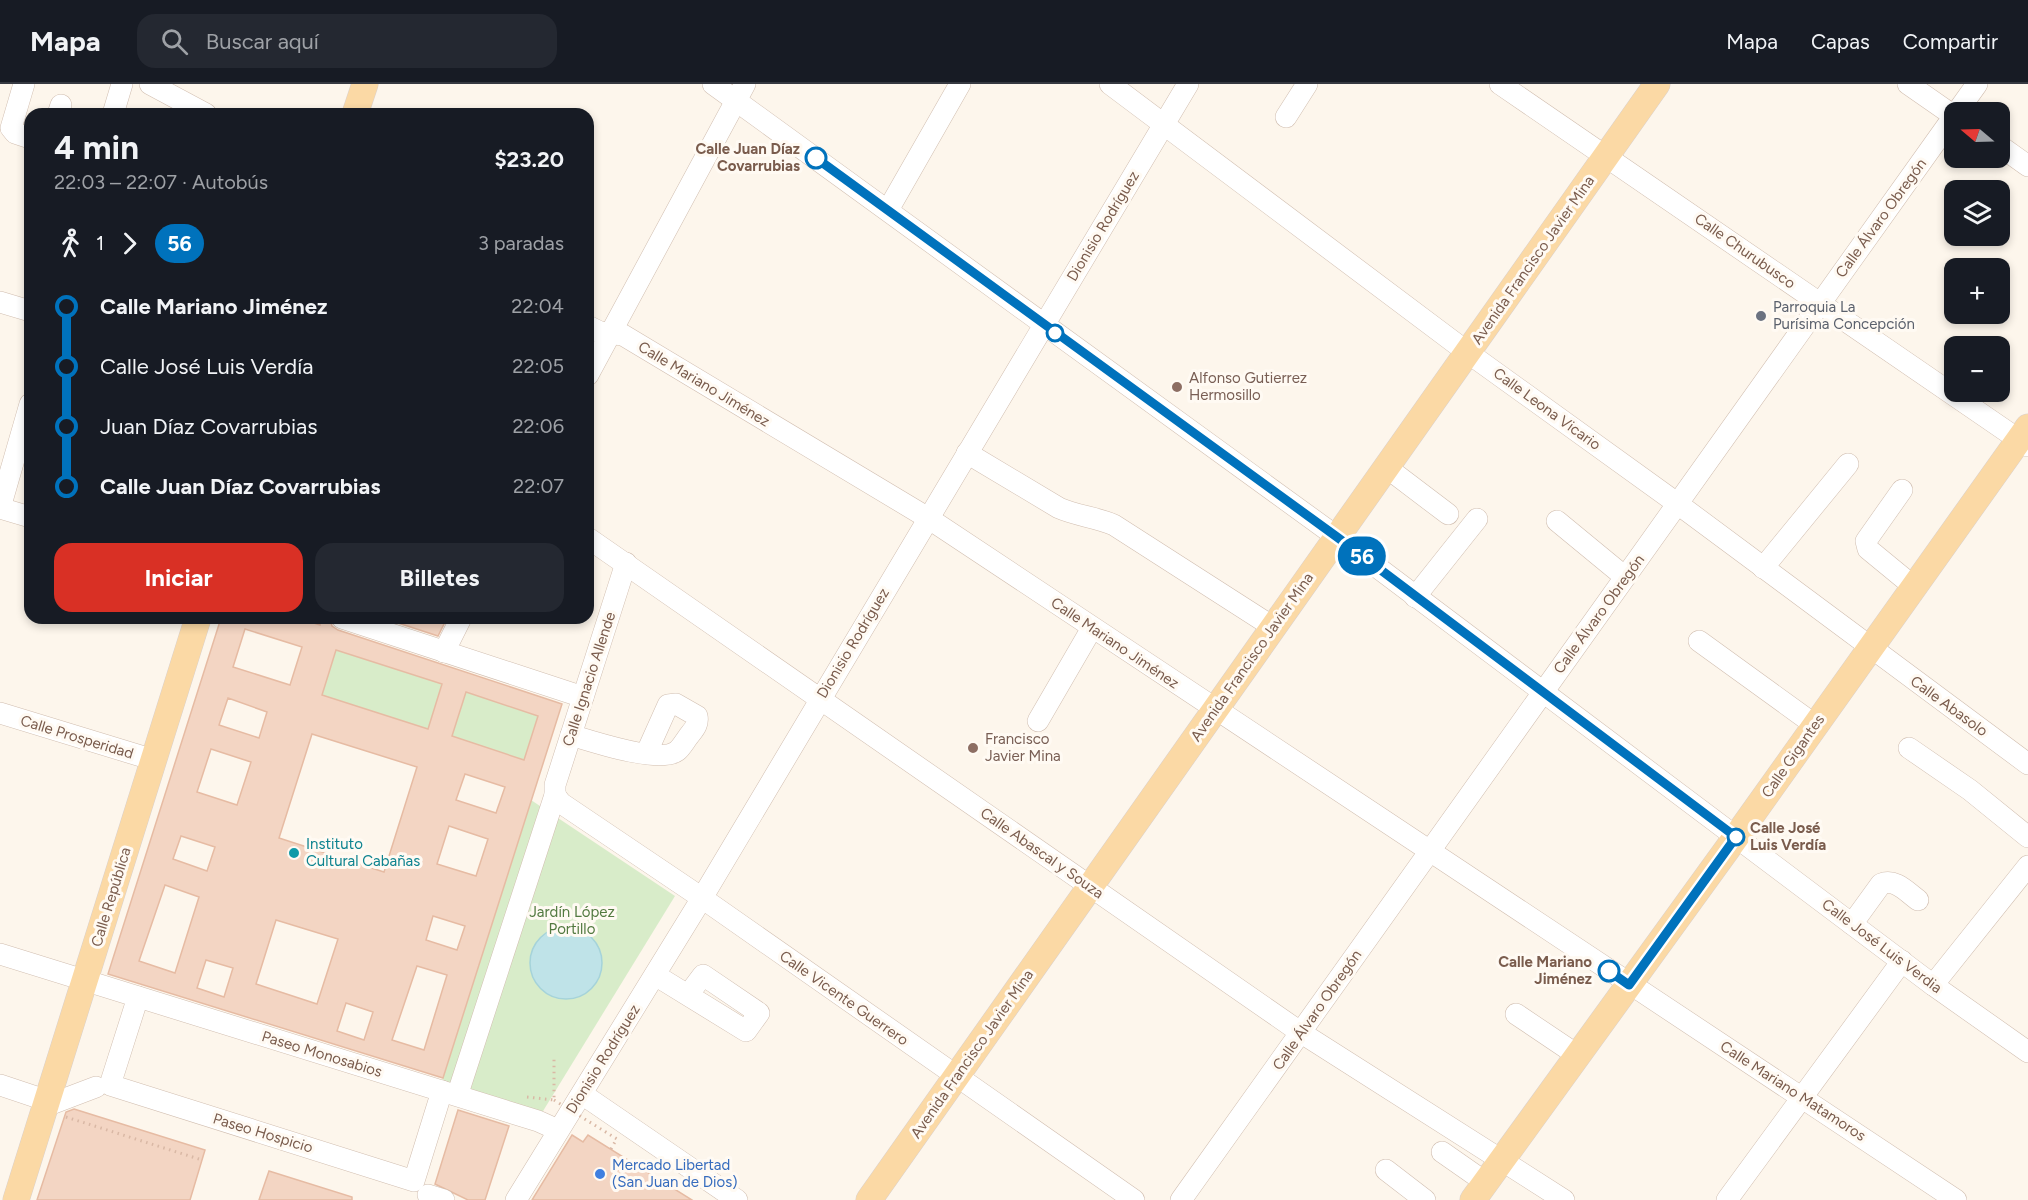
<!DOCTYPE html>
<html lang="es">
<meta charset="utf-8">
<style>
body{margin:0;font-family:Figtree,sans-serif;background:#242831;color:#f1f3f6;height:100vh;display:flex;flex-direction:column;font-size:22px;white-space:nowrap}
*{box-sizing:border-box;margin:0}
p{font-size:20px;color:#9ea1a6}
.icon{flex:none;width:33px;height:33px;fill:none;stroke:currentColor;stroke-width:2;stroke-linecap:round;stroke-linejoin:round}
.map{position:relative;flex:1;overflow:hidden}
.sheet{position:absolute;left:24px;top:24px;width:570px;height:516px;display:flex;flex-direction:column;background:#171b24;border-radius:18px;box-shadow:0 3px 9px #0003}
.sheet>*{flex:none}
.badge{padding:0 12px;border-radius:20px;font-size:21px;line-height:39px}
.needle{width:39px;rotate:289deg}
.tools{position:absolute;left:1944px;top:18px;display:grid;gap:12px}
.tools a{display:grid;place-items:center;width:66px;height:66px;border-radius:12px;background:#171b24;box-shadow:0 3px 9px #0003;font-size:30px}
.map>.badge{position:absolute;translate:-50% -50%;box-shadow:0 0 0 3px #fff}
.legs{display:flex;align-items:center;gap:9px;height:66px;padding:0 30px;font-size:20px}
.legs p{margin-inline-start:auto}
.summary{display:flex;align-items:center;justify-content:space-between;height:102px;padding:0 30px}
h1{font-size:33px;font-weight:700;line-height:45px}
.primary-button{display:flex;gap:12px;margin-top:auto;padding:12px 30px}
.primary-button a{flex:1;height:69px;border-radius:18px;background:#d93025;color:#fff;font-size:24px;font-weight:700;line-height:69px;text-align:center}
.primary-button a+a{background:#242831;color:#f1f3f6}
ul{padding:0 30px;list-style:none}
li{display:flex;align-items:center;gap:21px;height:60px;font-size:22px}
li i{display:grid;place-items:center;width:9px;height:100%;margin:0 8px;background:currentColor}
li i::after{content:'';width:15px;height:15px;margin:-8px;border:4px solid;border-radius:50%;background:#171b24}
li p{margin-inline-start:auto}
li:first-child i{background:linear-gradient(#0000 50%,currentColor 0)}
li:last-child i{background:linear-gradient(currentColor 50%,#0000 0)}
header{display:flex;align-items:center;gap:36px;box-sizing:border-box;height:84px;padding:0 30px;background:#171b24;border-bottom:2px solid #363941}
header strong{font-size:28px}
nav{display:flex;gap:33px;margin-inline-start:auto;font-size:21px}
.search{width:420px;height:54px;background:#242831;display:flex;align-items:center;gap:15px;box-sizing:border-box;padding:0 21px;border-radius:18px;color:#9ea1a6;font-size:22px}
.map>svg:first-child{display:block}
.green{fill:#d8ecc9}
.water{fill:#bfe3e8;stroke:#a5d3da;stroke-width:1.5}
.building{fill:#f3d5c3;stroke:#e6bba3;stroke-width:1.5;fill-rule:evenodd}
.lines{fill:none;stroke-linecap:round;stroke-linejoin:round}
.minor-casing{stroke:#d1beb0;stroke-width:22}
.major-casing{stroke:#dad1cd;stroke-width:27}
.path{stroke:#d9b8a5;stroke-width:3;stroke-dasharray:1.5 4.5;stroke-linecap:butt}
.minor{stroke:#fff;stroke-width:21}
.major{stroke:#fbd9a5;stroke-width:26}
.path-bridge{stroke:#d9b8a5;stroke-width:3;stroke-dasharray:1.5 4.5;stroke-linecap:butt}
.line-1-casing{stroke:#fff;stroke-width:14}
.line-1{stroke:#0072bc;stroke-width:9}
.stop-1-dot{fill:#fff;stroke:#0072bc;stroke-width:3}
.worship-dot{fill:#6b7280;stroke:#fffaf3;stroke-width:2}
.education-dot{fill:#8d6e63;stroke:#fffaf3;stroke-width:2}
.culture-dot{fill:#0f9aa8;stroke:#fffaf3;stroke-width:2}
.shop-dot{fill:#3f7fe0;stroke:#fffaf3;stroke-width:2}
.labels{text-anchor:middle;stroke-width:6;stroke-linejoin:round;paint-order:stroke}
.stop-label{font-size:15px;font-weight:bold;fill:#7a5c4d;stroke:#fffaf3;text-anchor:end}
.street-label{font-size:15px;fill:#7a5c4d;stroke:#fffaf3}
.worship-label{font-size:15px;fill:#5b616d;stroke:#fffaf3;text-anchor:start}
.education-label{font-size:15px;fill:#785e54;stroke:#fffaf3;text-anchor:start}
.culture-label{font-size:15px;fill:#0d838f;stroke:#fffaf3;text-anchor:start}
.park-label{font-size:15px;fill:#537a41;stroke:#fffaf3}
.shop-label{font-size:15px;fill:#366cbe;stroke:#fffaf3;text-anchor:start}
</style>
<header>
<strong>Mapa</strong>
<div class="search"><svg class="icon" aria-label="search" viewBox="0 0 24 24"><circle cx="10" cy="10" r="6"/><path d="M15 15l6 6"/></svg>Buscar aquí</div>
<nav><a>Mapa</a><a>Capas</a><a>Compartir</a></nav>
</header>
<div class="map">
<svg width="2028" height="1116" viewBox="0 0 2028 1116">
<rect width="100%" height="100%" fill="#fdf6ec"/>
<g class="green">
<path d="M336,566L442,600L428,645L322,611Z"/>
<path d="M466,608L538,632L524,676L452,652Z"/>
<path d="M531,716L675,812L540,1032L441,1000Z"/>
</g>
<circle class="water" cx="566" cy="879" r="36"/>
<g class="building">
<path d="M221,534H298L320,541L321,534H330L332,542L338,546L562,620L443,994L108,890ZM245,545L302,563L290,601L233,583ZM336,566L442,600L428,645L322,611ZM466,608L538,632L524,676L452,652ZM228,614L267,628L259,654L219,641ZM312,650L417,683L384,788L279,754ZM211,665L251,678L237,721L197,708ZM465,690L505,703L496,729L456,716ZM449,742L488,755L476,792L437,780ZM181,752L215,763L207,787L173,775ZM165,801L199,813L175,889L139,877ZM433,832L465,842L457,866L426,856ZM276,836L338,855L317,920L256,900ZM206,876L233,884L224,913L197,904ZM417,882L447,891L424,966L392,956ZM346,919L373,928L364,956L337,947Z"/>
<path d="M383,534H447L438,552Z"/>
<path d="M74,1025L205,1066L190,1116H37L66,1028Z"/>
<path d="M458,1026L509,1042L485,1116H468L435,1100Z"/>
<path d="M572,1051L583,1058L588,1051L692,1116H532Z"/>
<path d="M269,1087L352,1113V1116H259Z"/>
</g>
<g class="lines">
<defs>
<g id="minor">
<path d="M24,0L11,44L15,49L30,54"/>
<path d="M150,0L206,30"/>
<path d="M713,0L1337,453L1933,901L2028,968"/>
<path d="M1110,0L1467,268L1678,420L2028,680"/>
<path d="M1500,0L2028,362"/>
<path d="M1957,28L1977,0"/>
<path d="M58,30L61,21"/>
<path d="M113,30L122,0"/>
<path d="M1286,33L1307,0"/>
<path d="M2000,62L2028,82"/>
<path d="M888,126L960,0"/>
<path d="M0,218L30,227"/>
<path d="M588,242L600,248L623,251L928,434L1956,1116"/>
<path d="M588,291L745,0"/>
<path d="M967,369L1059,424C1077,432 1096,433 1114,441L1273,543"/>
<path d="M1386,383L1448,430"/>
<path d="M1902,406L1866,457L1868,465L1913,502"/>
<path d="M0,424L30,320"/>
<path d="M0,424L30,433"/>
<path d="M1557,437L1625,493"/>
<path d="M588,454L1300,948L1564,1116"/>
<path d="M1763,484L1848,380"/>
<path d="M1415,513L1477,435"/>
<path d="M342,534L583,613"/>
<path d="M1699,557L1815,641"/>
<path d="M444,568L461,534"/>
<path d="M0,629L154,676"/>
<path d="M1038,637L1092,544"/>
<path d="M571,651C591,657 660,680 677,667C681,664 685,657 688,653C693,646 699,641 697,632L676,620L668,621L646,670"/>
<path d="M1909,664L1970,706L2028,753"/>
<path d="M555,711L561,719L702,814L1134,1116"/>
<path d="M1852,840L1881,800C1895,794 1907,808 1918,816"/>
<path d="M0,870L538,1037L558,1046"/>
<path d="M655,891L746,947L759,929L703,891L688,911"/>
<path d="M1933,901L2028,782"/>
<path d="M138,913L110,1001L414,1097L442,1007"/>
<path d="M1516,930L1577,971"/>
<path d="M0,1001L48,1017"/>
<path d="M459,1006L555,711V701L626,479"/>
<path d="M582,1010L737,1116"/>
<path d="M46,1022L96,1003"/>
<path d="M1442,1068L1485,1098"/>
<path d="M1386,1086L1425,1116"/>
<path d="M428,1111L444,1116"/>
<path d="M516,1116L702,814L1188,0"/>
<path d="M1181,1116L1954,32L1908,0"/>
<path d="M1727,1116L1902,877"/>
</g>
<g id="major">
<path d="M355,30L365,0"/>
<path d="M16,1116L198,534"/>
<path d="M869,1116L1657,0"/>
<path d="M1473,1116L1736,753L2028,343"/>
</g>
</defs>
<use href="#minor" class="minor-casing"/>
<use href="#major" class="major-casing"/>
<g class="path">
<path d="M527,1013L554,1016V975"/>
<path d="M66,1033L202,1076"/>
<path d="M611,1065L616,1056"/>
</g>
<use href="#minor" class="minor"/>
<use href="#major" class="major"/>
<path class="path-bridge" d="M554,1016L617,1055"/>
</g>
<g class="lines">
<defs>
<path id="line-1" d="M816,74L1337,453L1736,753L1629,901L1609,887"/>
</defs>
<use href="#line-1" class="line-1-casing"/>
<use href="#line-1" class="line-1"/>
</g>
<g class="stop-1-dot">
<circle cx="816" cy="74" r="10"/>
<circle cx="1055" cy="249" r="8"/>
<circle cx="1736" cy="753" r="8"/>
<circle cx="1609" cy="887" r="10"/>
</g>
<circle class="worship-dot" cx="1761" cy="232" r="6"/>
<g class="education-dot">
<circle cx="1177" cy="303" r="6"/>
<circle cx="973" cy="664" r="6"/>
</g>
<circle class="culture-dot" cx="294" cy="769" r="6"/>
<circle class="shop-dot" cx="600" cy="1090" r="6"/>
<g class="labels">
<g class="stop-label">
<text x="800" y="70">Calle Juan Díaz<tspan x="800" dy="17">Covarrubias</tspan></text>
<text x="1750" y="749" text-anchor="start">Calle José<tspan x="1750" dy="17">Luis Verdía</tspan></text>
<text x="1592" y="883">Calle Mariano<tspan x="1592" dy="17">Jiménez</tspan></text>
</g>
<g class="street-label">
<text transform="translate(1881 134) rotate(-54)" y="5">Calle Álvaro Obregón</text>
<text transform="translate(1103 142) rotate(-59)" y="5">Dionisio Rodríguez</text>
<text transform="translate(1745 167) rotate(35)" y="5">Calle Churubusco</text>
<text transform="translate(1533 176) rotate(-55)" y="5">Avenida Francisco Javier Mina</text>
<text transform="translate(704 300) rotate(31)" y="5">Calle Mariano Jiménez</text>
<text transform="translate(1547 325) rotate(36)" y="5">Calle Leona Vicario</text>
<text transform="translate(1599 530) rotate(-54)" y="5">Calle Álvaro Obregón</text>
<text transform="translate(853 559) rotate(-59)" y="5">Dionisio Rodríguez</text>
<text transform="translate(1115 559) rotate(34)" y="5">Calle Mariano Jiménez</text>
<text transform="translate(1252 573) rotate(-55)" y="5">Avenida Francisco Javier Mina</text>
<text transform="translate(589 595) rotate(-72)" y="5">Calle Ignacio Allende</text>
<text transform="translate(1949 622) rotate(36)" y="5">Calle Abasolo</text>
<text transform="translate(77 653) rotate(17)" y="5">Calle Prosperidad</text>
<text transform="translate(1793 672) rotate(-55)" y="5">Calle Gigantes</text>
<text transform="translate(1042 769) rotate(35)" y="5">Calle Abascal y Souza</text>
<text transform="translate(111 813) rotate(-73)" y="5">Calle República</text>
<text transform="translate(1882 862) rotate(37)" y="5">Calle José Luis Verdia</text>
<text transform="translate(844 914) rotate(35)" y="5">Calle Vicente Guerrero</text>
<text transform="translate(1317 926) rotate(-55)" y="5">Calle Álvaro Obregón</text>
<text transform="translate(322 970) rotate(17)" y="5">Paseo Monosabios</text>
<text transform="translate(972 970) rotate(-55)" y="5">Avenida Francisco Javier Mina</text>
<text transform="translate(603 975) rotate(-58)" y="5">Dionisio Rodríguez</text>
<text transform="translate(1793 1007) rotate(33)" y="5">Calle Mariano Matamoros</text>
<text transform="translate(263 1049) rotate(17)" y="5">Paseo Hospicio</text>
</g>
<g class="worship-label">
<text x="1773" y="228">Parroquia La<tspan x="1773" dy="17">Purísima Concepción</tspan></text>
</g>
<g class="education-label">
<text x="1189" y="299">Alfonso Gutierrez<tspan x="1189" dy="17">Hermosillo</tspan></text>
<text x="985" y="660">Francisco<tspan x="985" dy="17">Javier Mina</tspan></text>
</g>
<g class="culture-label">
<text x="306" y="765">Instituto<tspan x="306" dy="17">Cultural Cabañas</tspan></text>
</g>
<g class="park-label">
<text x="572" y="833">Jardín López<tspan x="572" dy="17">Portillo</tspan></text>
</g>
<g class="shop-label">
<text x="612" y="1086">Mercado Libertad<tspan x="612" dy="17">(San Juan de Dios)</tspan></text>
</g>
</g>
</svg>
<div class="tools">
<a><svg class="needle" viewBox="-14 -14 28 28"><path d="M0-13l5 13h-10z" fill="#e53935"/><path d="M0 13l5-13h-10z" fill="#9ea1a6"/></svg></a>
<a><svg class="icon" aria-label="layers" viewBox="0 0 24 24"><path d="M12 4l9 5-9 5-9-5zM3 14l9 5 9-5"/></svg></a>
<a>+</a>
<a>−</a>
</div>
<b class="badge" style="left:1362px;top:472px;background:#0072bc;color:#fff">56</b>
<section class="sheet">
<div class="summary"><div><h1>4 min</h1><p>22:03 – 22:07 · Autobús</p></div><b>$23.20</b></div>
<div class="legs"><svg class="icon" aria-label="walk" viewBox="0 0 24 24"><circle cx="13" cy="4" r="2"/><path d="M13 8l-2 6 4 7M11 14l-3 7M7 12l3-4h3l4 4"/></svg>1<svg class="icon" aria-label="forward" viewBox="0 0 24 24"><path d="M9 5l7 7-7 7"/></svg><b class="badge" style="background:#0072bc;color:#fff">56</b><p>3 paradas</p></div>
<ul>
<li><i style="color:#0072bc"></i><b>Calle Mariano Jiménez</b><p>22:04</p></li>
<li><i style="color:#0072bc"></i><span>Calle José Luis Verdía</span><p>22:05</p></li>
<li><i style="color:#0072bc"></i><span>Juan Díaz Covarrubias</span><p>22:06</p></li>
<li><i style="color:#0072bc"></i><b>Calle Juan Díaz Covarrubias</b><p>22:07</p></li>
</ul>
<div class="primary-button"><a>Iniciar</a><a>Billetes</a></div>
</section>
</div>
